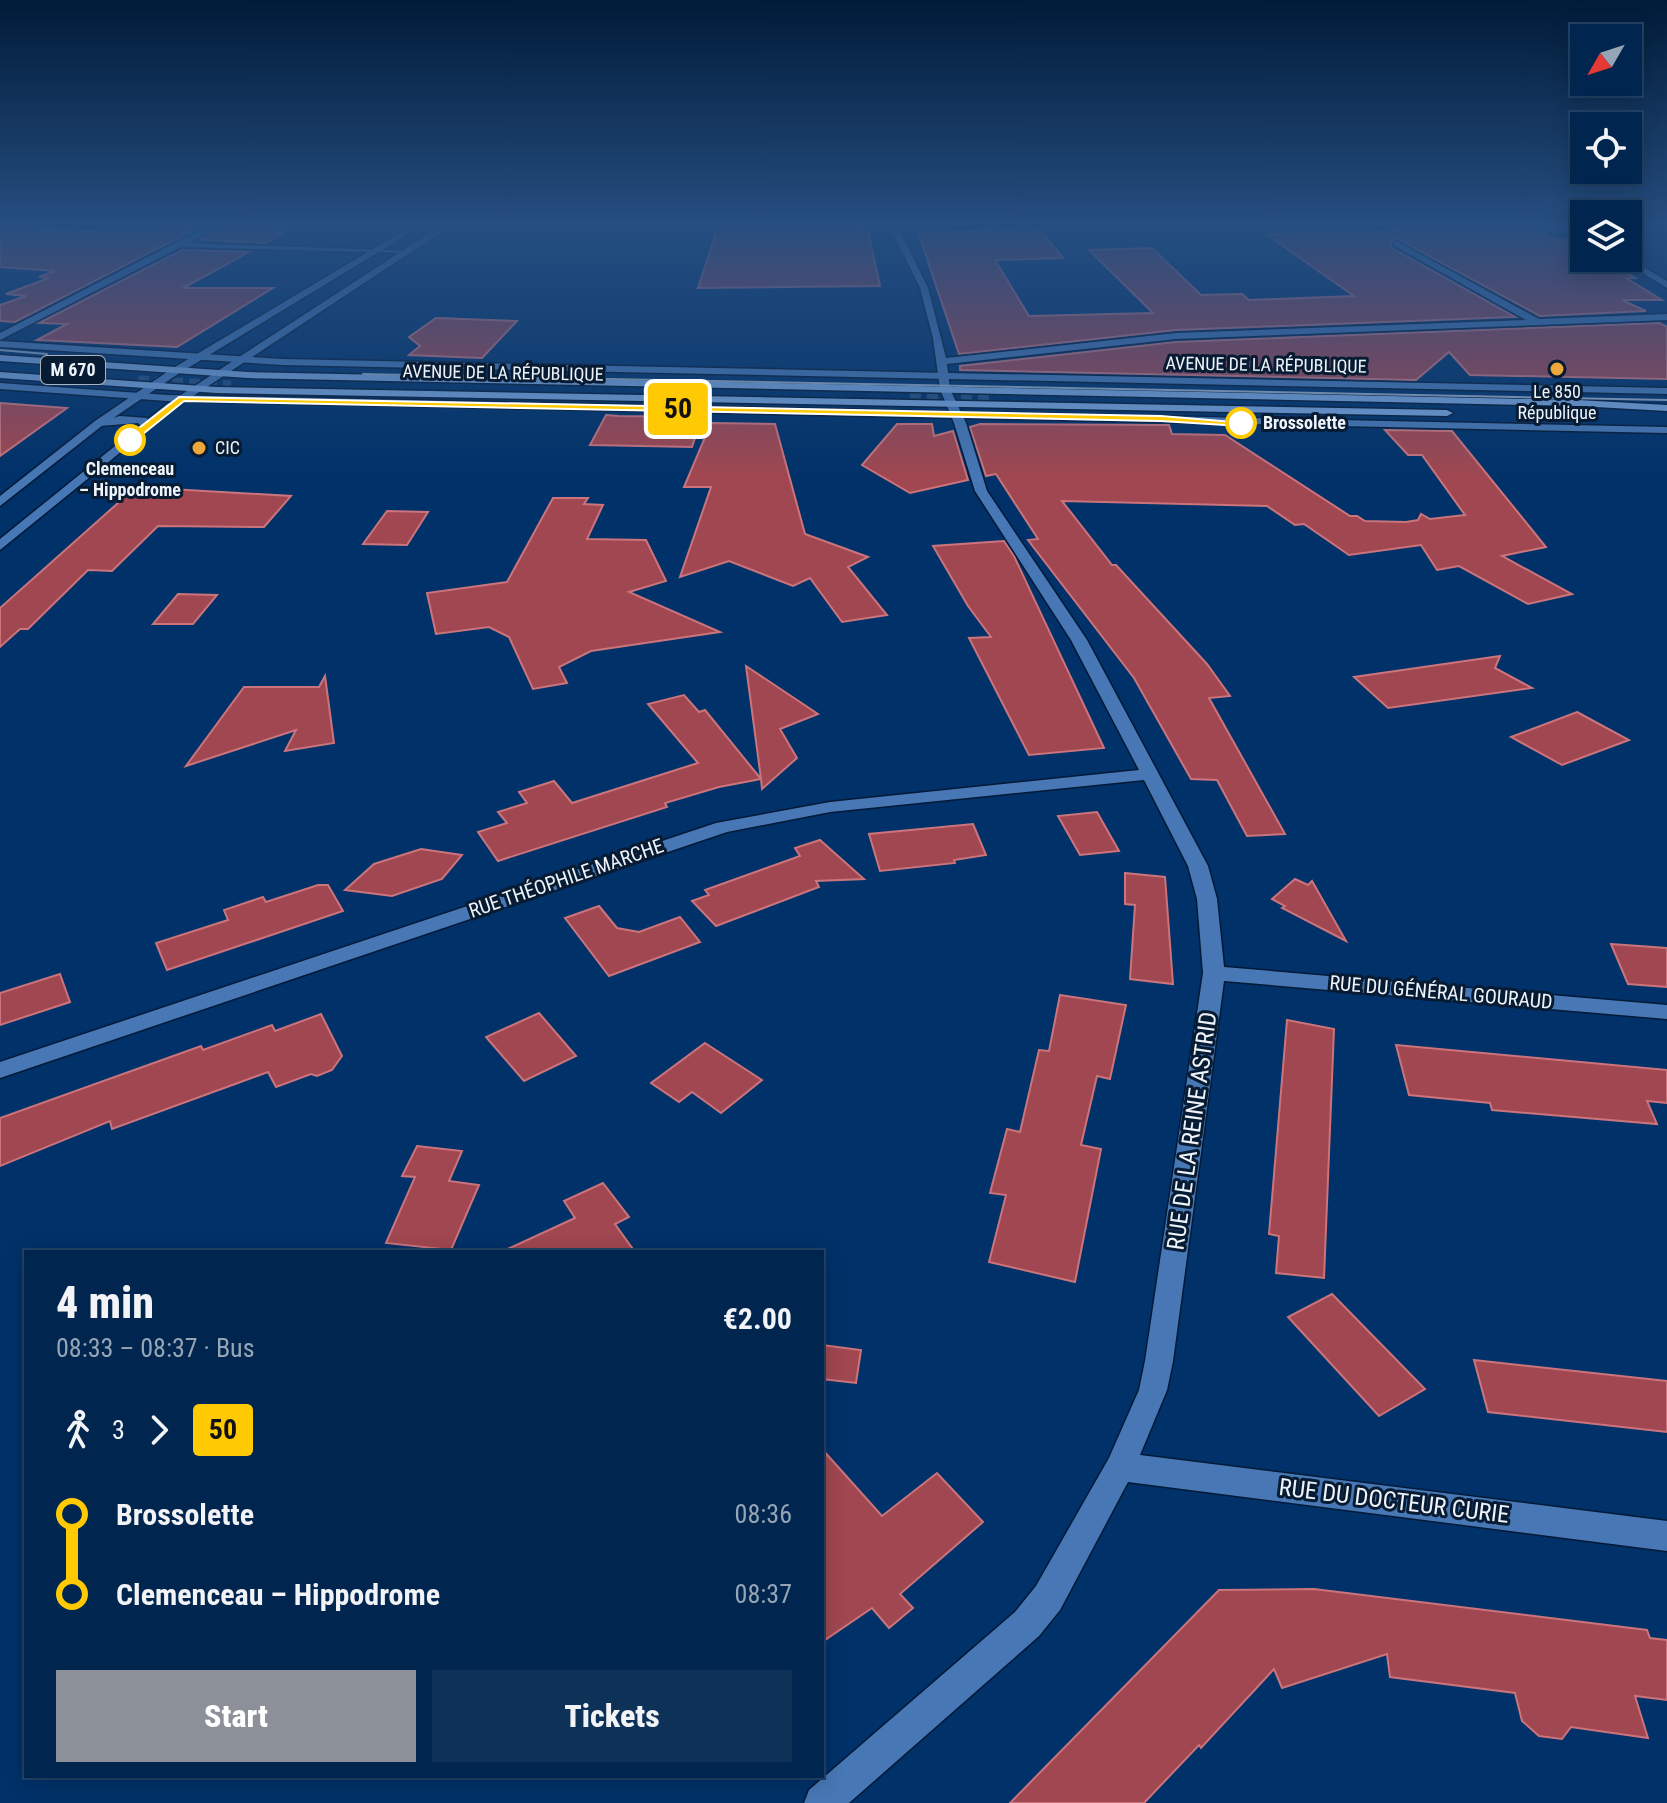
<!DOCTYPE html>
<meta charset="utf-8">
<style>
body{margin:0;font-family:"Roboto Condensed",sans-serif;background:#0e3158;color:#f1f3f6;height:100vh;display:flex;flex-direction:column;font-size:30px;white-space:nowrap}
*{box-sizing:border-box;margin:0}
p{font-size:26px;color:#95a5b6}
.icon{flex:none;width:44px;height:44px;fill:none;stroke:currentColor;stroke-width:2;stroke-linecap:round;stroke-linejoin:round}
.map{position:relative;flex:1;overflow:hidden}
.sheet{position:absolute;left:24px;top:1250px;width:800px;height:528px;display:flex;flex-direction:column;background:#00254e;border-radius:0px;box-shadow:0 4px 20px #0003,0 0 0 2px #224266}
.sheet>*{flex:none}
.badge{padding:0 16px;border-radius:6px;font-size:28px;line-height:52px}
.needle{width:52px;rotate:231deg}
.fabs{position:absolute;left:1570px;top:24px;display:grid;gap:16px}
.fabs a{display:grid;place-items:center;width:72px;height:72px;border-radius:0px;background:#00254e;box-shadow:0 4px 20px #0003,0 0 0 2px #224266;font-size:40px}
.map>.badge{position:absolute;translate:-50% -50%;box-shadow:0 0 0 4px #fff}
.legs{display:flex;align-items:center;gap:12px;height:88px;padding:0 32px;font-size:26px}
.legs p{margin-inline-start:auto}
.overview{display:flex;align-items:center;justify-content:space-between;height:136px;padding:0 32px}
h1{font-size:44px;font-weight:800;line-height:60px}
.button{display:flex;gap:16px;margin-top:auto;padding:16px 32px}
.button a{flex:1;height:92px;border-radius:0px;background:#8c9099;color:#fff;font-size:32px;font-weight:800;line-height:92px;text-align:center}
.button a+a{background:#0e3158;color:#f1f3f6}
ul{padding:0 32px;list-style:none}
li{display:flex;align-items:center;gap:28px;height:80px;font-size:30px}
li i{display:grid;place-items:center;width:12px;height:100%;margin:0 10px;background:currentColor}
li i::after{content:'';width:20px;height:20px;margin:-10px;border:6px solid;border-radius:50%;background:#00254e}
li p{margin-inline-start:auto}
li:first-child i{background:linear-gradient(#0000 50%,currentColor 0)}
li:last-child i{background:linear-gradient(currentColor 50%,#0000 0)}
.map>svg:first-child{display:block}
.building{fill:#a04751;stroke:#cb747b;stroke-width:2}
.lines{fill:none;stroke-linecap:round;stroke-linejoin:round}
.primary-tunnel{stroke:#244e7e;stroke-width:11;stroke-dasharray:11 6;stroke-linecap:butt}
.minor-casing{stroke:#031a38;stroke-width:3}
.tertiary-casing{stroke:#031a38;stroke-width:3}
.secondary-casing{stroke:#031a38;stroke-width:3}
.primary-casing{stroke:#031a38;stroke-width:3}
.minor{fill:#4777b4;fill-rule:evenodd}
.tertiary{fill:#4777b4;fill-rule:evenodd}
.secondary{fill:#4777b4;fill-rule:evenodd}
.primary{fill:#76a2da;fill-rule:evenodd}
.tram{stroke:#92a8c1;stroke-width:2}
.line-1{fill:#ffc904;stroke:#fff;stroke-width:2}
.poi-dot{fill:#eca93a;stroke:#071b33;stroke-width:3}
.stop-1-dot{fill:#fff;stroke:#ffc904;stroke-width:4}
.labels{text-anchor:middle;stroke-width:6;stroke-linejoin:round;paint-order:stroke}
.far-street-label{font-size:18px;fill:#eef3fa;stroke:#071b33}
.shield{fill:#071b33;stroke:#a9b2be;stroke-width:2}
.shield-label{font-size:18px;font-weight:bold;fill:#eef3fa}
.far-poi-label{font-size:18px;fill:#eef3fa;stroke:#071b33}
.far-stop-label{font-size:18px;font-weight:bold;fill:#eef3fa;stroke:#071b33;text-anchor:start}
.street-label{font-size:20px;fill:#eef3fa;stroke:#071b33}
.near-street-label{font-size:24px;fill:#eef3fa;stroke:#071b33}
</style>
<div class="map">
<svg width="1667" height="1803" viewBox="0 0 1667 1803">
<rect width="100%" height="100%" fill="#003168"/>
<g class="building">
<path d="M160,225H203L15,322L0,321V305L26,296L6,294L49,278L39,277L55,271L0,267V228L145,233Z"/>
<path d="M224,225H289L277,232H285L266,243L200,240Z"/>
<path d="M731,225H861L864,231H868L880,286L698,288L718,227Z"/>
<path d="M1387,225H1526L1553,239L1565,240L1582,248L1584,258H1600L1635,278H1626L1662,300H1622L1646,311L1540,316L1395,238L1391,243L1392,248L1515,317L1176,330L959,354L918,232L1040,230L1063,258L995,260L1029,316L1153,313L1089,250L1152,248L1201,295L1242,294L1249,300L1354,296L1266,234L1396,231Z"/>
<path d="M182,250L249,252L183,288H273L177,347L37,340L67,324L39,323Z"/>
<path d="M436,318L517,321L482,358L409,355L420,346L409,337Z"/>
<path d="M1660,323L1667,327V379L1470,375L1449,352L1416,380L960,370V366L1176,342Z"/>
<path d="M0,403L67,408L0,456Z"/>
<path d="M606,415L619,416L702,417L692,447L590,445Z"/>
<path d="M711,423L775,424L805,534L868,557L848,567L887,615L842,622L810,578L793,586L729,561L680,577L711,487H684Z"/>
<path d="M897,424H932L934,436L953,431L968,480L910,493L862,465Z"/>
<path d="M980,424L1169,425L1172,434L1225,435L1350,516H1357L1365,521L1406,522L1418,520L1421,514L1430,519L1465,515L1422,455H1408L1385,430L1452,431L1546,547L1502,556L1572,594L1528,604L1459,566L1437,570L1421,545L1349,555L1304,524L1295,525L1267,506L1062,501L1112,565H1116L1207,664L1230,696L1209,698L1285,834L1247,836L1217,780L1191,779L1134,678L1028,540L1038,539L996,474L986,476L970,427Z"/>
<path d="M136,487L291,496L264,527L158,526L112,571L88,570L28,629H20L0,647V608Z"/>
<path d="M553,498H588L584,504L603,505L587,539L646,540L666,581L629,592L720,632L591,651L559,667L567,683L533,689L509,637L489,627L436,634L427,593L507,582Z"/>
<path d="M387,511L428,512L407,545L363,544Z"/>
<path d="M1004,541L1014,556L1104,748L1029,755L969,638L991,637L968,606L933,546Z"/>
<path d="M178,594L217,595L193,624H153Z"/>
<path d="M1500,656L1495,668L1532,688L1388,708L1354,677Z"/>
<path d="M746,666L818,714L780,729L797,758L762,789L761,779L719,787L665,803L667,807L498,861L478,832L507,823L498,812L527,803L519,792L554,781L572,803L698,763L648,704L684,695L699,712L705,710L761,779Z"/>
<path d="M325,676L334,743L285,751L296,730L186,766L244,687H319Z"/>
<path d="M1577,712L1629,740L1562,765L1511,737Z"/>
<path d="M1097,812L1119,851L1080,855L1058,816Z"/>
<path d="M973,824L986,855L954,860L955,863L880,871L869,834Z"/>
<path d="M820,840L864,879L816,881L819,887L716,926L692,901L709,895L705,890L800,856L795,848Z"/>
<path d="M421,849L462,855L442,879L392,896L345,890L374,864Z"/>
<path d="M1125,873L1165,877L1173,984L1130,979L1135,905L1125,904Z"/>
<path d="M1295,879L1308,885L1312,881L1346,941L1282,908L1285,906L1272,899Z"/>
<path d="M318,885H328L343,911L167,970L156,943L228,920L224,910L263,897L266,902Z"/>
<path d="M599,906L617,928L639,932L680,917L700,942L609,976L565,918Z"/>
<path d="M1611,944L1667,948V987L1628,984Z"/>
<path d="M60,974L70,1002L0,1025V993Z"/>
<path d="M1060,995L1126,1005L1110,1079L1097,1076L1081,1145L1101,1149L1075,1282L989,1262L1006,1195L990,1193L1007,1129L1020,1132L1039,1050L1049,1051Z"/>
<path d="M539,1013L576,1056L524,1081L486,1037Z"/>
<path d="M321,1014L342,1056L332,1070L317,1076L311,1074L276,1087L268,1072L112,1129L110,1121L0,1166V1118L201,1046L203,1050L272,1025L275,1031Z"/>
<path d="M1287,1020L1334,1029L1324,1278L1276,1273L1279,1236L1269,1234Z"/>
<path d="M705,1043L762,1080L721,1113L692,1092L679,1102L651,1083Z"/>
<path d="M1396,1045L1667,1070V1103L1647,1101L1657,1124L1492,1110L1490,1103L1409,1095Z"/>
<path d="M417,1146L462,1151L449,1181L479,1185L451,1250L386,1243L415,1177L402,1176Z"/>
<path d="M603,1183L629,1217L615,1224L635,1252H501L575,1218L564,1201Z"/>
<path d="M1332,1294L1377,1340L1425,1389L1379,1416L1288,1317Z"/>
<path d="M822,1345L861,1350L856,1383L822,1379Z"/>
<path d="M1474,1360L1667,1381V1432L1488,1412Z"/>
<path d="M822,1449L882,1516L937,1473L983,1522L900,1594L913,1608L889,1628L872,1608L822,1642Z"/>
<path d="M1314,1589L1647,1630L1650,1638L1667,1640V1700L1635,1696L1648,1738L1571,1727L1562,1739L1539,1736L1522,1721L1515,1693L1390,1677L1387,1654L1282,1688L1274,1669L1201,1748L1199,1745L1144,1803H1010L1219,1590Z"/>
</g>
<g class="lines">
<g class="primary-tunnel">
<path d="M138,381L231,386"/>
<path d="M910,393L990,395"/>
</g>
<defs>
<g id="minor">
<path d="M210,225H221L189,243L413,251L409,253L181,247L0,340V333Z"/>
<path d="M889,225H897L928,288L946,358L1176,333L1526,320L1393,245L1396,241L1539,319L1667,314V320L1176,339L947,364L950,389L966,423L987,491L1087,640L1208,866L1217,899L1224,967L1667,1005V1019L1224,981L1173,1361L1167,1390L1140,1455L1667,1521V1551L1128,1482L1060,1610L1039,1636L849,1803H804L809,1790L1015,1612L1036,1586L1109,1458L1139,1390L1145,1361L1203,973L1197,899L1188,866L1144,780L830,812L727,832L0,1078V1062L716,823L830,802L1139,770L1071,640L975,491L954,423L940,389L933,338L920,288Z"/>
<path d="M1564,225H1574L1584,231V236Z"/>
<path d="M1618,258H1628L1667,281V288Z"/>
<path d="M120,416L147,418L151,427L145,430L138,423L99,426L93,423Z"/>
</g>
<g id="tertiary">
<path d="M0,341L283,359L1667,388V394L283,365L0,347Z"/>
<path d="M0,383L167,395L1667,427V433L167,401L0,389Z"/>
</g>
<g id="secondary">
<path d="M413,225H423L178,374L103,425L0,506V496L95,421L170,370Z"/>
<path d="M442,225H452L175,408L0,550V539L167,404Z"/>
</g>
<g id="primary">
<path d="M0,355L248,372L1578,400L1667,405V411L1578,406L248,378L0,361Z"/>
<path d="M0,372L217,387L1447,410L1453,413L1447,416L217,393L0,378Z"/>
</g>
</defs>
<use href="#minor" class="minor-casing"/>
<use href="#tertiary" class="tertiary-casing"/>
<use href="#secondary" class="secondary-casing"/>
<use href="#primary" class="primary-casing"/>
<use href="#minor" class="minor"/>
<use href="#tertiary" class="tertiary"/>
<use href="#secondary" class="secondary"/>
<use href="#primary" class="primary"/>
<g class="tram">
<path d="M0,350L47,354"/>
<path d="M363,374L1667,400"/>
</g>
</g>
<linearGradient id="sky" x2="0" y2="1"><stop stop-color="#001b39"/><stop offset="0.47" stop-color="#264e80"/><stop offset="1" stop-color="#264e80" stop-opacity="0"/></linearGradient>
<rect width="1667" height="478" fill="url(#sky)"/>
<path class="line-1" d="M179,397L1161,416L1246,423L1241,426L1161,421L184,401L133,442H126V438Z"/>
<g class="poi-dot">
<circle cx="1557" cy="369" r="8"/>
<circle cx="199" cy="448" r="8"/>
</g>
<g class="stop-1-dot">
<circle cx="1241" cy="423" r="14"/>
<circle cx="130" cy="440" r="14"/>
</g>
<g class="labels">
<g class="far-street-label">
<text transform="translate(1266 365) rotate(1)" y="6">AVENUE DE LA RÉPUBLIQUE</text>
<text transform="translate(503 373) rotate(1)" y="6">AVENUE DE LA RÉPUBLIQUE</text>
</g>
<rect class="shield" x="41" y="356" width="64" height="28" rx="6"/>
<g class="shield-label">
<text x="73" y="376">M 670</text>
</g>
<g class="far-poi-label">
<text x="1557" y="398">Le 850<tspan x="1557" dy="21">République</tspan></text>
<text x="215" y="454" text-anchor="start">CIC</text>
</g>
<g class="far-stop-label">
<text x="1263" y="429">Brossolette</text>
<text x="130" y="475" text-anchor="middle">Clemenceau<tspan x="130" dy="21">– Hippodrome</tspan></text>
</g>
<g class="street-label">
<text transform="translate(566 878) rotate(-19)" y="7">RUE THÉOPHILE MARCHE</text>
<text transform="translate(1441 992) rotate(5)" y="7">RUE DU GÉNÉRAL GOURAUD</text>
</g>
<g class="near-street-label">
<text transform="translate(1192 1131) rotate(-82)" y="8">RUE DE LA REINE ASTRID</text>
<text transform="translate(1394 1501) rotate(7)" y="8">RUE DU DOCTEUR CURIE</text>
</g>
</g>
</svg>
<div class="fabs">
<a><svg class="needle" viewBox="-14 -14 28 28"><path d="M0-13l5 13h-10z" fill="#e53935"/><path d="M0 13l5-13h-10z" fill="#95a5b6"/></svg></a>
<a><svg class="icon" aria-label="locate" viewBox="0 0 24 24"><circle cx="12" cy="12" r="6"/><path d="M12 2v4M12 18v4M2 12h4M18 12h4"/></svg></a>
<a><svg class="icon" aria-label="layers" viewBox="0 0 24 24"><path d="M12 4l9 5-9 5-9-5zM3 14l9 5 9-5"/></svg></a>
</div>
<b class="badge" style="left:678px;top:409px;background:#ffc904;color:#111">50</b>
<section class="sheet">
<div class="overview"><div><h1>4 min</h1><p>08:33 – 08:37 · Bus</p></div><b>€2.00</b></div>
<div class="legs"><svg class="icon" aria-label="walk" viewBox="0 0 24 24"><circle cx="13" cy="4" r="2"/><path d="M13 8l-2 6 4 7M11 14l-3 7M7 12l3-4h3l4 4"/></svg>3<svg class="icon" aria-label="forward" viewBox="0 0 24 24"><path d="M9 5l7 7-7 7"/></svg><b class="badge" style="background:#ffc904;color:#111">50</b></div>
<ul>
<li><i style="color:#ffc904"></i><b>Brossolette</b><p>08:36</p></li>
<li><i style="color:#ffc904"></i><b>Clemenceau – Hippodrome</b><p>08:37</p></li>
</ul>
<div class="button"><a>Start</a><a>Tickets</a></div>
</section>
</div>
